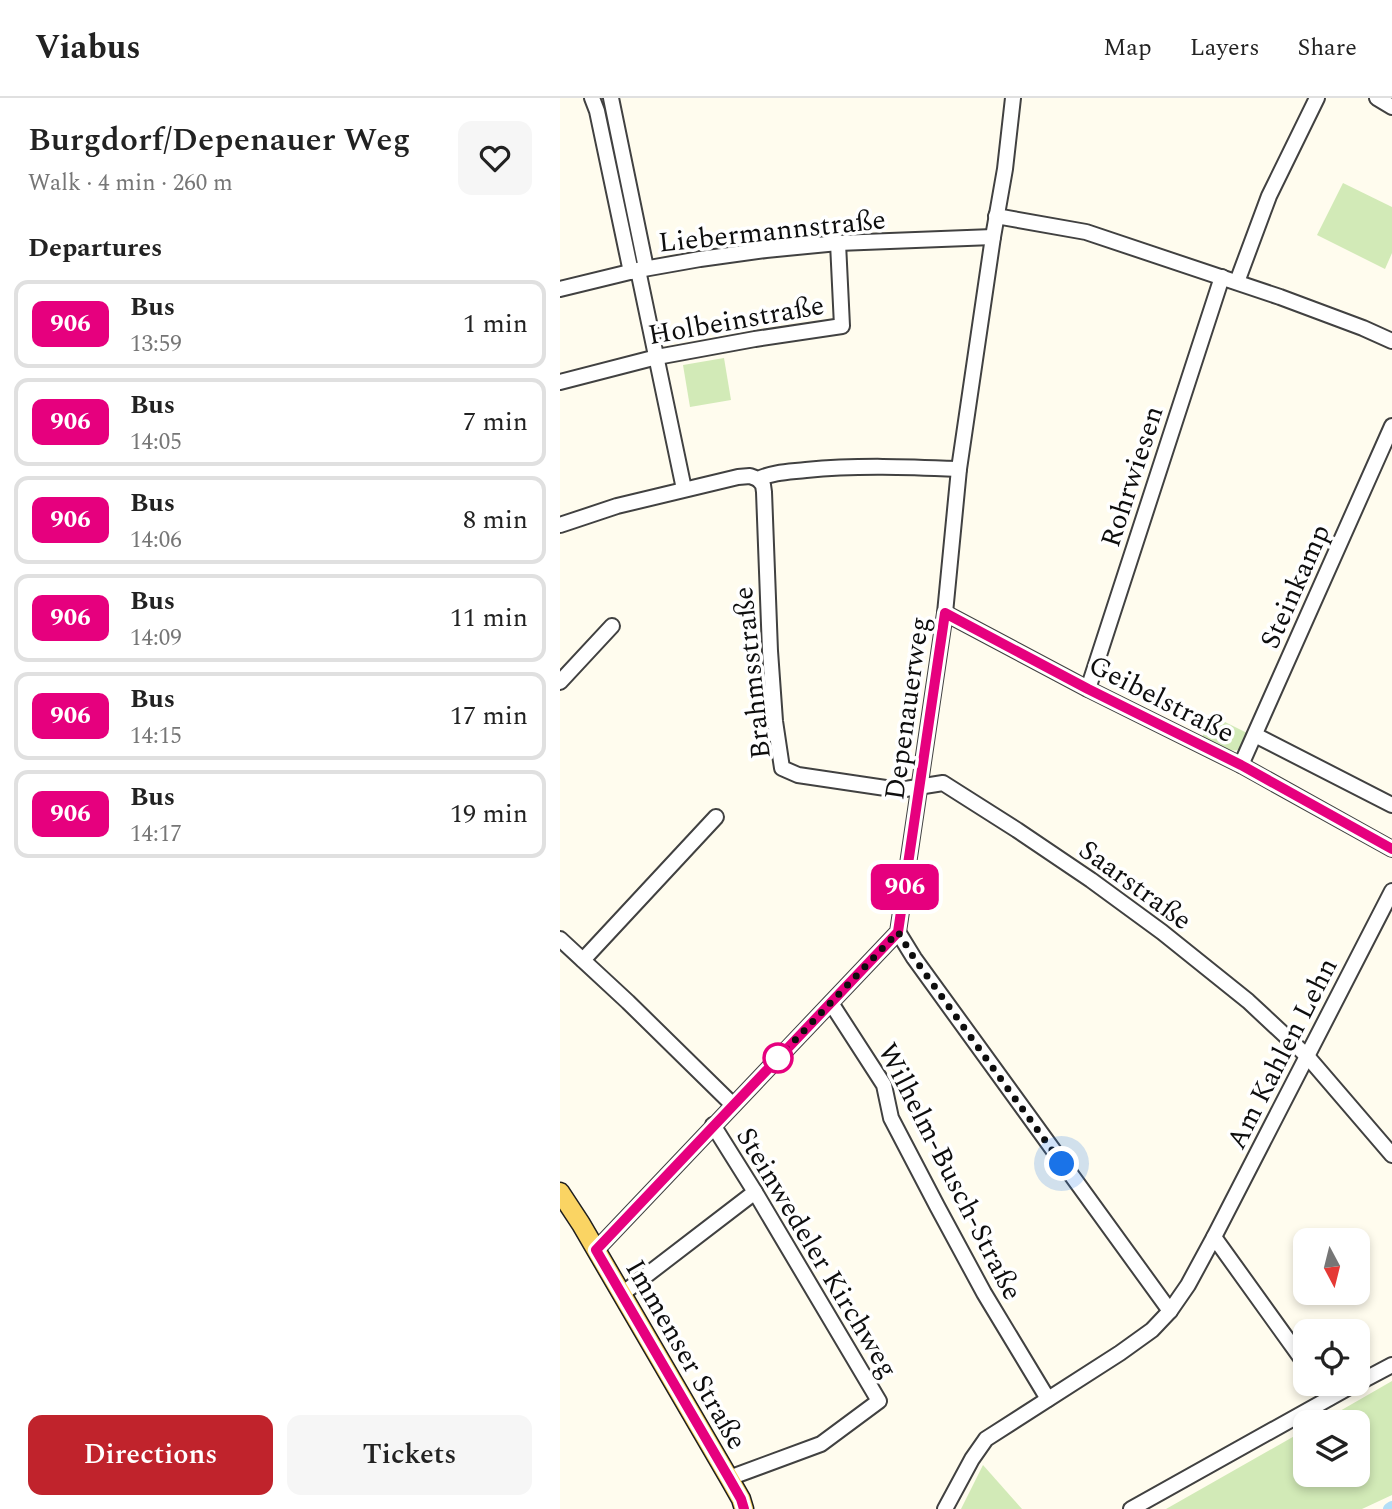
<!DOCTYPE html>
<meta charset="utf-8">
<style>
body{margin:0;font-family:Spectral,serif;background:#f6f6f6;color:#222;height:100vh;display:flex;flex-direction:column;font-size:26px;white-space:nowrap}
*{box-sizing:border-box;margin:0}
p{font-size:23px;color:#767676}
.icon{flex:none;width:38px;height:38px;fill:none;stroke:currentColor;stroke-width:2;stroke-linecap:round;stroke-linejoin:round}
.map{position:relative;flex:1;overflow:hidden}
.side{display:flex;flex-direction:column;background:#fff;width:560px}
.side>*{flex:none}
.badge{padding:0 14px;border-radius:10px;font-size:24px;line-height:46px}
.needle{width:46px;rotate:173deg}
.fabs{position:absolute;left:733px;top:1130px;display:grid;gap:14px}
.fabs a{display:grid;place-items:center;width:77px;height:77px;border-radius:14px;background:#fff;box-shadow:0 4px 10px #0003;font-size:35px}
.you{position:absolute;width:35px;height:35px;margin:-18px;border:5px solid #fff;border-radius:50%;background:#1a73e8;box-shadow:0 0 0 10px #1a73e833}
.map>.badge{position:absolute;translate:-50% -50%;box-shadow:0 0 0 4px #fff}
h2{padding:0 28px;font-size:26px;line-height:63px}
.round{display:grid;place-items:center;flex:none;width:74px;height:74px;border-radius:14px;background:#f6f6f6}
.overview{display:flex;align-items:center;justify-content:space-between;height:119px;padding:0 28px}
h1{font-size:33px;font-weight:600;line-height:52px}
.action{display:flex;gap:14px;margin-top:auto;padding:14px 28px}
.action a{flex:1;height:80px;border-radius:14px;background:#c0232c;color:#fff;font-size:28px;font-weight:600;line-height:80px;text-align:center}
.action a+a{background:#f6f6f6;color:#222}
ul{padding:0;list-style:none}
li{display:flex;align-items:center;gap:21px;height:88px;margin:0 14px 10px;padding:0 14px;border:4px solid #e0e0e0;border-radius:14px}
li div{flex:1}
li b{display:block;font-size:26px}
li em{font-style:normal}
li .badge{min-width:77px;font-weight:700;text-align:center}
header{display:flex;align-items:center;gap:42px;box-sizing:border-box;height:98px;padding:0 35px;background:#fff;border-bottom:2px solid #e0e0e0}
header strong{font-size:33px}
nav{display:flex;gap:38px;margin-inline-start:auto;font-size:24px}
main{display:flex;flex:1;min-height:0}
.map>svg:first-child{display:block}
.green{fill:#d2eab7}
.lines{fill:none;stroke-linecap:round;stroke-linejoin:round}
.canal{stroke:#b2def7;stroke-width:12}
.minor-casing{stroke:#414141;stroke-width:18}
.major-casing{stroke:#1f1f1f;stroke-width:21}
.minor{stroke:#fff;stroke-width:14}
.major{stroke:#fad463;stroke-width:18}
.line-casing{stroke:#fff;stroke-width:16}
.line{stroke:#e6007e;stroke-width:10}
.walk{stroke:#0e0e0e;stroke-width:7;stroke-dasharray:0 12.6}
.stop-dot{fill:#fff;stroke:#e6007e;stroke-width:3.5}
.labels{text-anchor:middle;stroke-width:7;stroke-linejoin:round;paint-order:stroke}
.street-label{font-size:28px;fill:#0e0e0e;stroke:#fff}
</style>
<header>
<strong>Viabus</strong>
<nav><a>Map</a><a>Layers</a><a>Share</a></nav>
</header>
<main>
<section class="side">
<div class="overview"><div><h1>Burgdorf/Depenauer Weg</h1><p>Walk · 4 min · 260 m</p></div><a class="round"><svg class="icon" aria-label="heart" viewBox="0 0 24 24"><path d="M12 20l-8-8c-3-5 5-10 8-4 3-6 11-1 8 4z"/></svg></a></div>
<h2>Departures</h2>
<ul>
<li><span class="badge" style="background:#e6007e;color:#fff">906</span><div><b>Bus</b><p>13:59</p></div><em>1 min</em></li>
<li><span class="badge" style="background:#e6007e;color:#fff">906</span><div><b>Bus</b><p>14:05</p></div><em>7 min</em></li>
<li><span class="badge" style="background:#e6007e;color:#fff">906</span><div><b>Bus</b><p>14:06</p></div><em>8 min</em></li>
<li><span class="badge" style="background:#e6007e;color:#fff">906</span><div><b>Bus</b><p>14:09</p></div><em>11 min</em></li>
<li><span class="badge" style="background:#e6007e;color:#fff">906</span><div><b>Bus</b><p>14:15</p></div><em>17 min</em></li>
<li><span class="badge" style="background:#e6007e;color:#fff">906</span><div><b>Bus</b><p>14:17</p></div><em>19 min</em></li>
</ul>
<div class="action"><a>Directions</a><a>Tickets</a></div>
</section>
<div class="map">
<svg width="832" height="1411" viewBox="0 0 832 1411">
<rect width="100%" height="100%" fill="#fffcee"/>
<g class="green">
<path d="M783,85L832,109V155L825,171L757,137Z"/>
<path d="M164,260L171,302L130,309L123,267Z"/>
<path d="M653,618L689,636C687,641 684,648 680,651C671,657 651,643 642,639Z"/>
<path d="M832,1283V1397L802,1411H606L745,1332L746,1377H798V1325H759Z"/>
<path d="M423,1367L462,1411H401Z"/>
</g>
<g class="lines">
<path class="canal" d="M829,1411L832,1409"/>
<defs>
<g id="minor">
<path d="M32,0L37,13L71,174"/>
<path d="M51,0L86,170"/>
<path d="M817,0L832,9"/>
<path d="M436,118L526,134L720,199L803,230L832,243"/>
<path d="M78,172L124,391"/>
<path d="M677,184L709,98L757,0"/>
<path d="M0,191L78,172L140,161L206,152L278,145L433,139"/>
<path d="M0,284L97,259L195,241L282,228L278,145"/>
<path d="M198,381L203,387L204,394L210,553L215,623L222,670L238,677L339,692L383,685L457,732L531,782L602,834L688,903L747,958L832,1057"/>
<path d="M0,427L57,408L178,379L190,378L198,381C214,374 229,374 246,372C297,367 348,369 399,371"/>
<path d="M385,515L528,591L681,667L832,751"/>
<path d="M0,584L52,528"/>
<path d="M528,591L662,179"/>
<path d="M695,637L832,707"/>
<path d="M681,667L832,328"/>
<path d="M338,834L354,860L610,1213"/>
<path d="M0,841L68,904L173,1007"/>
<path d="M23,862L156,719"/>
<path d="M271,905L324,987L331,1020L377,1108L424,1195L488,1301"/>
<path d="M153,1027L195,1094L319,1303L261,1346L169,1380"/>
<path d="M654,1139L746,1267"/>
<path d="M36,1152L338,834L385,515L399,371L433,139L445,71L453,0"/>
<path d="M62,1196L195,1094"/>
<path d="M798,1285L832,1267"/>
<path d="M759,1286L769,1300"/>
<path d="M385,1411L412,1361L426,1341L560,1255L592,1232L610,1213L628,1187L654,1139L832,793"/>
<path d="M571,1411L795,1286"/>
</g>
<path id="major" d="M0,1094L21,1126L169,1380L181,1401L184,1411"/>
</defs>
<use href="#minor" class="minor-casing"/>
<use href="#major" class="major-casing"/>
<use href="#minor" class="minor"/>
<use href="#major" class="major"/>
</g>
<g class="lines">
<defs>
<path id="line" d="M184,1411L181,1401L169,1380L36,1152L338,834L385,515L528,591L681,667L832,751"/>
</defs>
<use href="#line" class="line-casing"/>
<use href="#line" class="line"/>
<path class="walk" d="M218,960L338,834L354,860L502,1066"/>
</g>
<circle class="stop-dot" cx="218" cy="960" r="14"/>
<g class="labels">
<g class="street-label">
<text transform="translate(212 132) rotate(-6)" y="10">Liebermannstraße</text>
<text transform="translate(176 221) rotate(-10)" y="10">Holbeinstraße</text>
<text transform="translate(571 378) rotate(-72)" y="10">Rohrwiesen</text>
<text transform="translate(734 488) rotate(-66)" y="10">Steinkamp</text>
<text transform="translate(191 575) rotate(-96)" y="10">Brahmsstraße</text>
<text transform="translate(602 600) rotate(27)" y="10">Geibelstraße</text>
<text transform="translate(346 610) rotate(-82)" y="10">Depenauerweg</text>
<text transform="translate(576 786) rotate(36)" y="10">Saarstraße</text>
<text transform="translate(721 955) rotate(-63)" y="10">Am Kahlen Lehn</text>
<text transform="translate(391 1073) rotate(63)" y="10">Wilhelm-Busch-Straße</text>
<text transform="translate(258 1154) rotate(59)" y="10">Steinwedeler Kirchweg</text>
<text transform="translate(127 1256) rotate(60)" y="10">Immenser Straße</text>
</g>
</g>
</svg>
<div class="fabs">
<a><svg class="needle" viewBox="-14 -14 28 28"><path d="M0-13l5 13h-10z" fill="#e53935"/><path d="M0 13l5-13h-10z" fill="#767676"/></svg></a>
<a><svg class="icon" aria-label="locate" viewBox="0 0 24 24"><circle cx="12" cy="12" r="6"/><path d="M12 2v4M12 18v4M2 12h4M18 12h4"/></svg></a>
<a><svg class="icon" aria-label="layers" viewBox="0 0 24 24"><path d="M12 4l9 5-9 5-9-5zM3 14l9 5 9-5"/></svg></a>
</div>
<div class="you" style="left:502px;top:1066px"></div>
<b class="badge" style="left:345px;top:789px;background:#e6007e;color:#fff">906</b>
</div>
</main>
